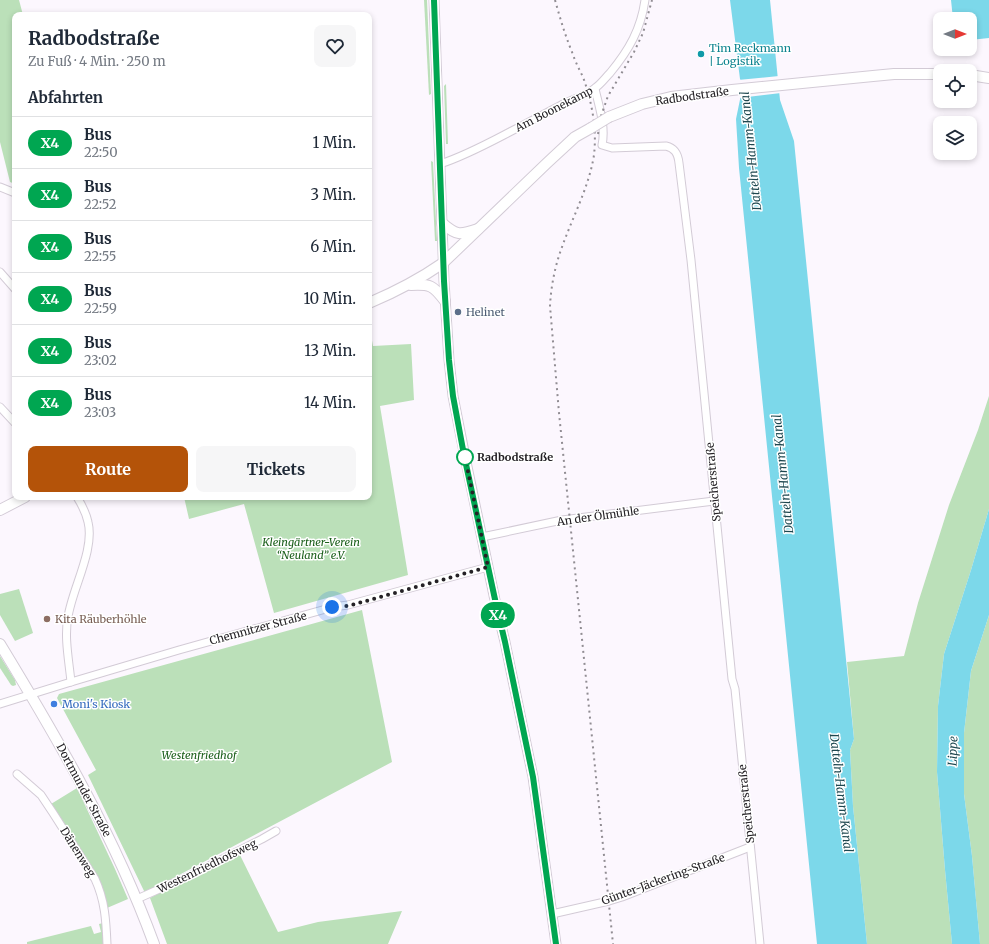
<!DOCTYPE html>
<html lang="de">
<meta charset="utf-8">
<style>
body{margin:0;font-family:Merriweather,serif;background:#f6f6f7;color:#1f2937;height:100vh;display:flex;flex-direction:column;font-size:15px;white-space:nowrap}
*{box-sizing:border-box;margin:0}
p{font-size:13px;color:#747a83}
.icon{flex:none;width:22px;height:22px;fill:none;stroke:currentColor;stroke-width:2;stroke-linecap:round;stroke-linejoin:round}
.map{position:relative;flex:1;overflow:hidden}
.panel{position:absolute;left:12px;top:12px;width:360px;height:488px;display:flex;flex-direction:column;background:#fff;border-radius:8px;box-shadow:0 2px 6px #0003}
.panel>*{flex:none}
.badge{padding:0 8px;border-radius:13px;font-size:14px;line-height:26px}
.needle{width:26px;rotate:90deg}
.fabs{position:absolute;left:933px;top:12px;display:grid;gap:8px}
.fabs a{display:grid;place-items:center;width:44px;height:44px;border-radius:8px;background:#fff;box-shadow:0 2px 6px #0003;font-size:20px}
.you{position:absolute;width:20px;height:20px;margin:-10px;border:3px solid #fff;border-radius:50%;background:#1a73e8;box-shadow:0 0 0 6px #1a73e833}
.map>.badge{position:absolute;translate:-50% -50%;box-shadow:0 0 0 2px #fff}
h2{padding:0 16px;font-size:15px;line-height:36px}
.round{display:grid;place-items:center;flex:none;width:42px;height:42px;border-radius:8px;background:#f6f6f7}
.summary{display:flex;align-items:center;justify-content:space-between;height:68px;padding:0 16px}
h1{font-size:19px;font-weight:700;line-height:30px}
.action{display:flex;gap:8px;margin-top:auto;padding:8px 16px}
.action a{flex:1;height:46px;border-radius:8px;background:#b45309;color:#fff;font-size:16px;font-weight:700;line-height:46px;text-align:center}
.action a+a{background:#f6f6f7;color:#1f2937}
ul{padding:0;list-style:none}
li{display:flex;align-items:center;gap:12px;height:52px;padding:0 16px;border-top:1px solid #e0e1e3}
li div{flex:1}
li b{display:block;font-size:15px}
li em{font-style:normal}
li .badge{min-width:44px;font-weight:700;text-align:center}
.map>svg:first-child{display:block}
.green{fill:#bbe0b9}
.water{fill:#7cd8ea}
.pier{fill:#fcf7fe}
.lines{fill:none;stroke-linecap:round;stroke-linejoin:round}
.minor-casing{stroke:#d3cbd6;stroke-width:9}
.tertiary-casing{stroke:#d3cbd6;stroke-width:11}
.secondary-casing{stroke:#d3cbd6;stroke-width:12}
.minor{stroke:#fff;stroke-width:7}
.tertiary{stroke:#fff;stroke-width:9}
.secondary{stroke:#fff;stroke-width:10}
.rail{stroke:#918d93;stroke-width:2;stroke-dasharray:2 4;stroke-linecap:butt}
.secondary-bridge-casing{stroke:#d3cbd6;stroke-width:12;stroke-linecap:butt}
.secondary-bridge{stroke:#fff;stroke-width:10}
.line-casing{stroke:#fff;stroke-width:9}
.line{stroke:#00a651;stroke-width:6}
.walk{stroke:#252226;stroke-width:4;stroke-dasharray:0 7.2}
.culture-dot{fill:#0f9aa8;stroke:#fff;stroke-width:1.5}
.service-dot{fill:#5c6f8a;stroke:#fff;stroke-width:1.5}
.stop-dot{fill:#fff;stroke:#00a651;stroke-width:2}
.education-dot{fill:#8d6e63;stroke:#fff;stroke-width:1.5}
.shop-dot{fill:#3f7fe0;stroke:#fff;stroke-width:1.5}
.labels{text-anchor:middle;stroke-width:3;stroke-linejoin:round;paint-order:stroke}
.culture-label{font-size:11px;fill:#0d838f;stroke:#fff;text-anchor:start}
.street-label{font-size:11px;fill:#252226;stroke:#fff}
.service-label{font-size:11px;fill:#4e5e75;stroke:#fff;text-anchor:start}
.stop-label{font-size:11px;font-weight:bold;fill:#252226;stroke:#fff;text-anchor:start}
.park-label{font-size:11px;font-style:italic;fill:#1c601c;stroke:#fff}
.education-label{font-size:11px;fill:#785e54;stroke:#fff;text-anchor:start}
.shop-label{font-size:11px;fill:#366cbe;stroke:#fff;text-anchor:start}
.water-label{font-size:12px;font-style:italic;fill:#1d474f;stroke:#fff}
</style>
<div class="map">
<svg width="989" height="944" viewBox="0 0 989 944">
<rect width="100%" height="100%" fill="#fcf7fe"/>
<g class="green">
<path d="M0,0H19L23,15H15V184L10,182L0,142Z"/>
<path d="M424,0H427L431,94L429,95Z"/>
<path d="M446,84L448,144H446L444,86Z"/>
<path d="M431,161L433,162L437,241H435Z"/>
<path d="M369,324L373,346L411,344L414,400L380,406L408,575L274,613L244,504L189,519L184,497H369Z"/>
<path d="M989,396V509L971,570L944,654L938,706L937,772L945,870L952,944H867L853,806L850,750L854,739L847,662L904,656L918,603L949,505L978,430Z"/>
<path d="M19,589L33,633L15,641L0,615V594Z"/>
<path d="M362,610L392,762L145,893L88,775L96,770L57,698L59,694Z"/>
<path d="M989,615V944H980L972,856L964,794V733L971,671Z"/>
<path d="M0,656L15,680L16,685L13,686L11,685L0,668Z"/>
<path d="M77,788L115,869L128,899L107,908L100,883L51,804Z"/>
<path d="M238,851L278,932L318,922L402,911L388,944H167L150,898Z"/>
<path d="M103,923L104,944H27V942L91,926L94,934L101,932L99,924Z"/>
</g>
<g class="water">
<path d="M730,0H770L780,100L794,141L854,739L850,750L853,806L867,944H817L739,168L736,119L743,85L740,79Z"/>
<path d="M951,0H989V38L970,40V19H953Z"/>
<path d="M989,509V615L971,671L964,733V794L972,856L980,944H952L945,870L937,772L938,706L944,654L971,570Z"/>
</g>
<path class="pier" d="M779,76L781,93L739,98L741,85L738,80Z"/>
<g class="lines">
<defs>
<g id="minor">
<path d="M595,89C599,106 606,127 602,145L612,148L666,146C675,148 678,154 679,163L691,260L732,679L735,689L760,944"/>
<path d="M440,164C462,157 483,146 504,135C523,125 543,115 563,104C573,99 586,96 595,88C601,84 605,78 610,73C629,50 641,29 645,0"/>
<path d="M0,187L15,193"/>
<path d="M0,272L15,289"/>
<path d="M0,407L15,423"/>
<path d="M482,537L562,520L714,501"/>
<path d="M71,682C69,661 64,637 68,617C72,589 95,550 88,522C86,513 82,505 77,497"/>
<path d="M0,704L71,682L179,650L333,607L348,605L488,567"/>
<path d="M17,774L41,795L53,813L95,879C105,901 106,920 107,944"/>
<path d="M137,899L193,874L262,839L276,831"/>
<path d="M552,914L609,901L622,897L750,847"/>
</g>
<path id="tertiary" d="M434,0L444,281L449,360L453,396L465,457L496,605L505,642L533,777L556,944"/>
<g id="secondary">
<path d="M970,75L989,78"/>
<path d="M609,117L642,104L671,97L732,90L873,76L894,74H940"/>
<path d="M442,223C457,236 460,235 478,229"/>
<path d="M411,285C430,284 433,285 445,301"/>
<path d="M369,303C395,292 420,279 443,263L547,163L575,137L591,128"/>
<path d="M0,510L25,497"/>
<path d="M0,644C59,741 115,837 154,944"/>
</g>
</defs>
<use href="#minor" class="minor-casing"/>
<use href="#tertiary" class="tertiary-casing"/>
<use href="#secondary" class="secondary-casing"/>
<use href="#minor" class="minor"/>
<use href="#tertiary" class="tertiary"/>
<use href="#secondary" class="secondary"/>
<g class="rail">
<path d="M555,0C560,18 565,35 572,52C575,61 579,69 583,77C592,102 597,129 594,155C589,187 573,216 562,247C555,266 551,286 550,306L559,413L613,944"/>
<path d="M598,134L601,116L608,96L634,52L643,33L652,0"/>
</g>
<defs>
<path id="secondary-bridge" d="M591,128L609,117"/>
</defs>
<use href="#secondary-bridge" class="secondary-bridge-casing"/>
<use href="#secondary-bridge" class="secondary-bridge"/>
</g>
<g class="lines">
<defs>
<path id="line" d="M434,0L444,281L449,360L453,396L464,455L496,604L505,642L533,777L556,944"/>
</defs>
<use href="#line" class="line-casing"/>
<use href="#line" class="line"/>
<path class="walk" d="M332,607L348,606L488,567L465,457"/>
</g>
<circle class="culture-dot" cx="701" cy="54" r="4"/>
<circle class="service-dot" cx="458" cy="312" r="4"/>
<circle class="stop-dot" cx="465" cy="457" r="8"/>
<circle class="education-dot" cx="47" cy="619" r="4"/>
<circle class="shop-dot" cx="54" cy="704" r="4"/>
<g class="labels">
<g class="culture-label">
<text x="709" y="52">Tim Reckmann<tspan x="709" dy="13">| Logistik</tspan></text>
</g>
<g class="street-label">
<text transform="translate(692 96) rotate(-8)" y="4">Radbodstraße</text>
<text transform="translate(554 109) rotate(-27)" y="4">Am Boonekamp</text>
<text transform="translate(713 482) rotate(-95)" y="4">Speicherstraße</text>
<text transform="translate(598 516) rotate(-8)" y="4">An der Ölmühle</text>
<text transform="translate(258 628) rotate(-15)" y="4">Chemnitzer Straße</text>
<text transform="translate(84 790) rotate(62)" y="4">Dortmunder Straße</text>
<text transform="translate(746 804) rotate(-96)" y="4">Speicherstraße</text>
<text transform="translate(78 852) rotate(58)" y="4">Dänenweg</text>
<text transform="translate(207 866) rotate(-26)" y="4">Westenfriedhofsweg</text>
<text transform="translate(663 879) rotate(-20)" y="4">Günter-Jäckering-Straße</text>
</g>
<g class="service-label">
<text x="466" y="316">Helinet</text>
</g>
<g class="stop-label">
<text x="477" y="461">Radbodstraße</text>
</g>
<g class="park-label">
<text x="311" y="546">Kleingärtner-Verein<tspan x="311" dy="13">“Neuland” e.V.</tspan></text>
<text x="199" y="759">Westenfriedhof</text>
</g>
<g class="education-label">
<text x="55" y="623">Kita Räuberhöhle</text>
</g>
<g class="shop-label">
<text x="62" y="708">Moni's Kiosk</text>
</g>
<g class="water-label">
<text transform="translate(751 151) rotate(-96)" y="4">Datteln-Hamm-Kanal</text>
<text transform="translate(783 474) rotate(-96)" y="4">Datteln-Hamm-Kanal</text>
<text transform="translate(953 751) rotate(-88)" y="4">Lippe</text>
<text transform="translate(841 793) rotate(83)" y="4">Datteln-Hamm-Kanal</text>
</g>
</g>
</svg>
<div class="fabs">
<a><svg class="needle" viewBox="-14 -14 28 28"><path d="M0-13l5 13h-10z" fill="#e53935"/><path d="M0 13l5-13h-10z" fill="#747a83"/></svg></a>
<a><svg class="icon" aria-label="locate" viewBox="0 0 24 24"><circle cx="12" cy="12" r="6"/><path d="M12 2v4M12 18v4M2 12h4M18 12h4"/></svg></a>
<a><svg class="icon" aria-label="layers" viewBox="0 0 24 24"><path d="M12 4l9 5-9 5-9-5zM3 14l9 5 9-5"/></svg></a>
</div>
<div class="you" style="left:332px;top:607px"></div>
<b class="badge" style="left:498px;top:615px;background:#00a651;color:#fff">X4</b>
<section class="panel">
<div class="summary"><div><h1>Radbodstraße</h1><p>Zu Fuß · 4 Min. · 250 m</p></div><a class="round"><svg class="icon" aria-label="heart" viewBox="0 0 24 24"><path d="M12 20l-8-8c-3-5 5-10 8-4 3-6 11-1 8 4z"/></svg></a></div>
<h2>Abfahrten</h2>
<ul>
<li><span class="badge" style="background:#00a651;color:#fff">X4</span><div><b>Bus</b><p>22:50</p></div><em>1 Min.</em></li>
<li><span class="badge" style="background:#00a651;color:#fff">X4</span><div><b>Bus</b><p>22:52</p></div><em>3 Min.</em></li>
<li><span class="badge" style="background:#00a651;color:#fff">X4</span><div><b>Bus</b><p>22:55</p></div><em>6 Min.</em></li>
<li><span class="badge" style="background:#00a651;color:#fff">X4</span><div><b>Bus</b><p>22:59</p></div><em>10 Min.</em></li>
<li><span class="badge" style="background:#00a651;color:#fff">X4</span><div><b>Bus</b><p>23:02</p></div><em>13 Min.</em></li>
<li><span class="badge" style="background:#00a651;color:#fff">X4</span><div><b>Bus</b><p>23:03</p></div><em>14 Min.</em></li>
</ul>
<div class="action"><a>Route</a><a>Tickets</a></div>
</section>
</div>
